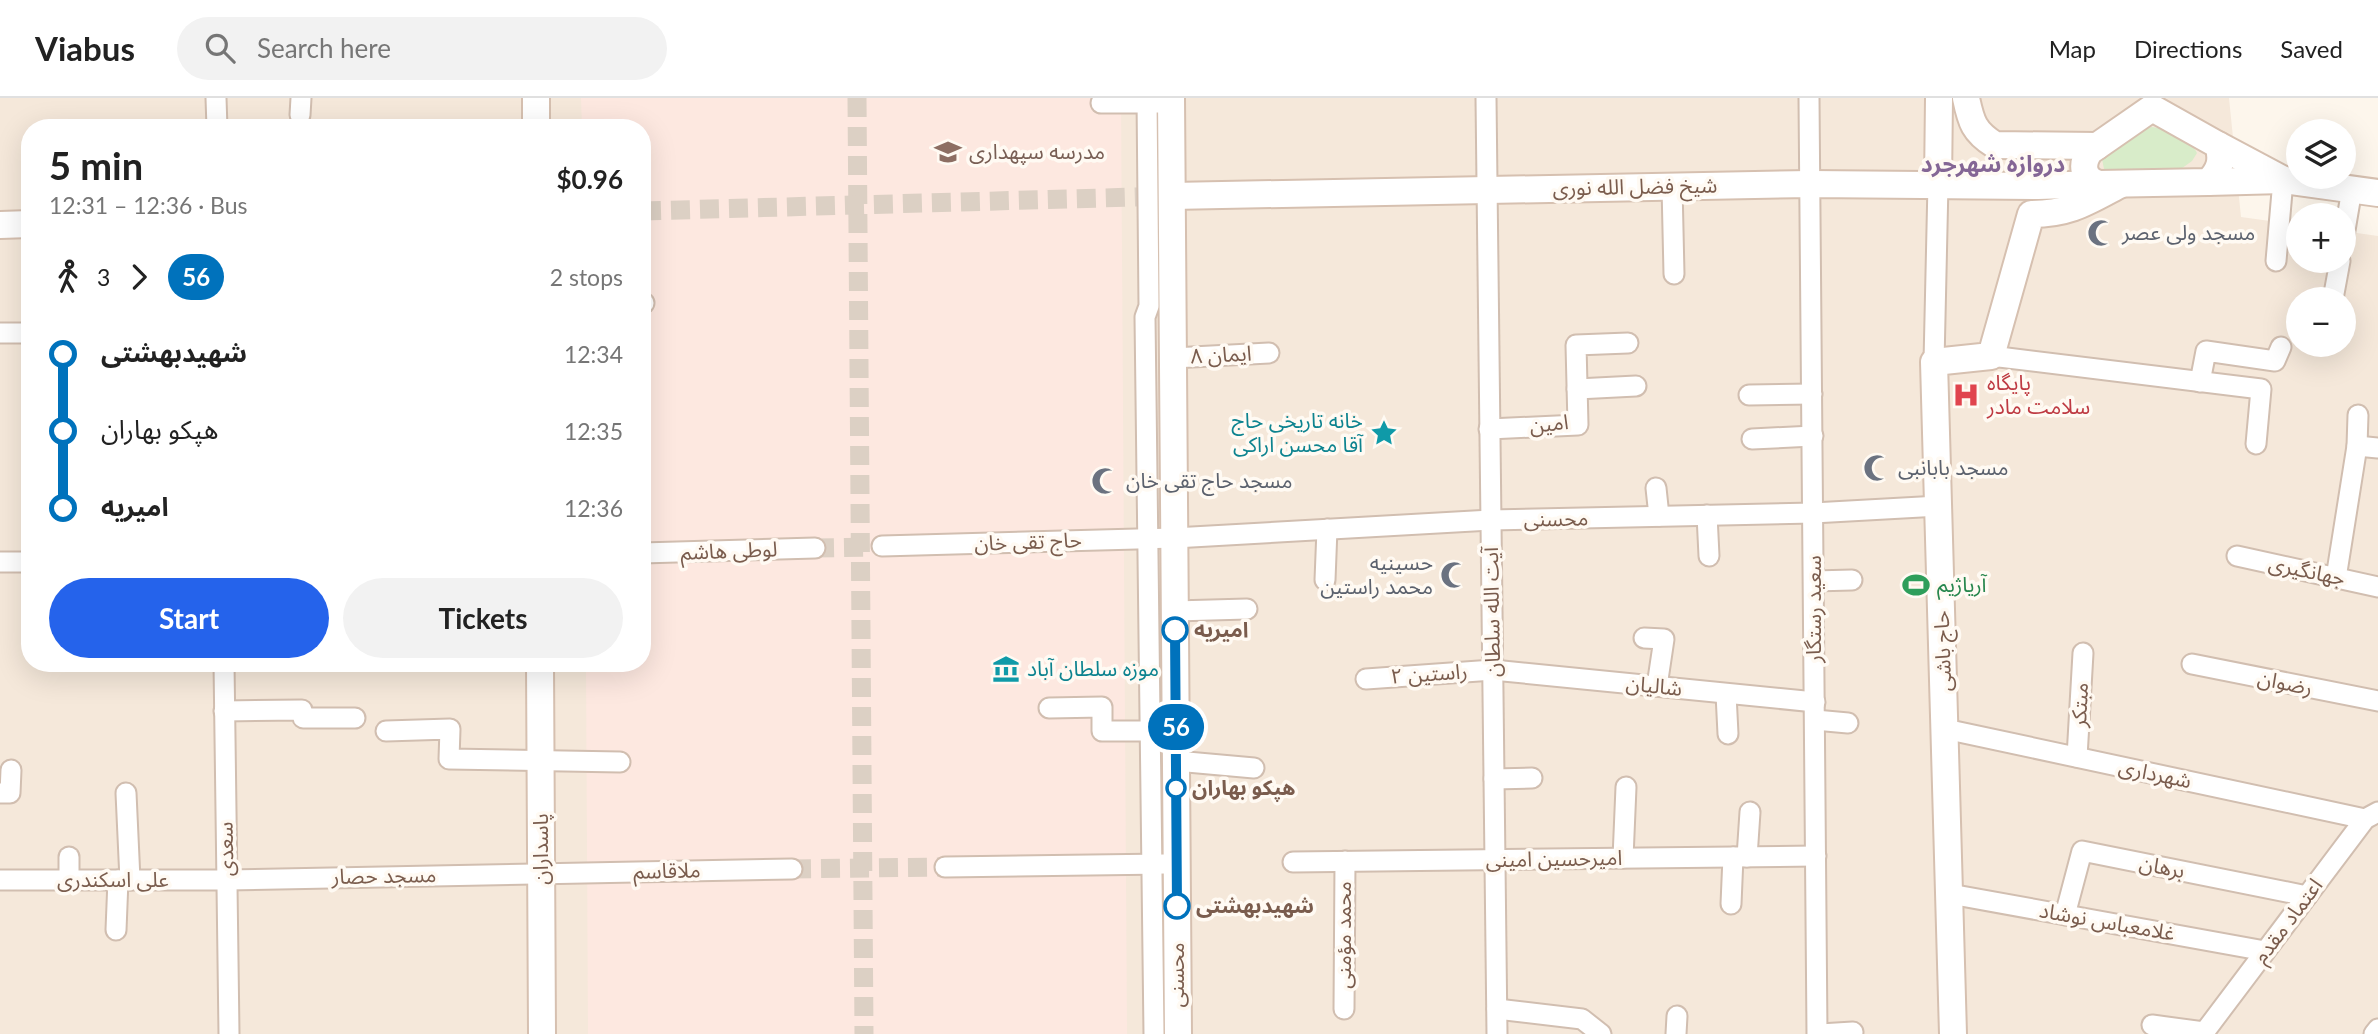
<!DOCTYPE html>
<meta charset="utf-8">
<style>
body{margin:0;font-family:Lato,"Noto Sans Arabic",sans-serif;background:#f2f2f2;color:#222;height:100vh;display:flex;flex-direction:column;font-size:26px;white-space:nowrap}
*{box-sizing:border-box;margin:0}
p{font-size:23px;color:#767676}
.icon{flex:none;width:38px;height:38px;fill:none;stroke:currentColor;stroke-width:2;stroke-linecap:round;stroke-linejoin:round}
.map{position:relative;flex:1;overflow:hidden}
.sheet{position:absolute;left:21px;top:21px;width:630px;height:553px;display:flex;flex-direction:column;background:#fff;border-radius:28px;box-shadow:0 7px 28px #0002}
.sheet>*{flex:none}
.badge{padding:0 14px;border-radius:23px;font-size:24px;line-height:46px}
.tools{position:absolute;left:2286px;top:21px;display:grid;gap:14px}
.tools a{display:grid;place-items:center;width:70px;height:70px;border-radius:50%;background:#fff;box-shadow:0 7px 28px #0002;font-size:35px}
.map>.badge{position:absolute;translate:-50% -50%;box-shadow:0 0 0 4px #fff}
.legs{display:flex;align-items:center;gap:10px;height:77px;padding:0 28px;font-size:23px}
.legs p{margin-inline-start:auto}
.summary{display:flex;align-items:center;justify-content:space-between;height:119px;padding:0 28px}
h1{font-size:38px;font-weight:700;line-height:52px}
.primary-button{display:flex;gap:14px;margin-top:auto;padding:14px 28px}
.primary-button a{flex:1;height:80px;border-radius:42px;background:#2563eb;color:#fff;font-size:28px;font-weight:700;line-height:80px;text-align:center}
.primary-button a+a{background:#f2f2f2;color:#222}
ul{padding:0 28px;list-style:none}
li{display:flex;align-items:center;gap:24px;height:77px;font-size:26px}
li i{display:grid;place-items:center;width:10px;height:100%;margin:0 9px;background:currentColor}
li i::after{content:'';width:18px;height:18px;margin:-9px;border:5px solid;border-radius:50%;background:#fff}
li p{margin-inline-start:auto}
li:first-child i{background:linear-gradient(#0000 50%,currentColor 0)}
li:last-child i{background:linear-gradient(currentColor 50%,#0000 0)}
header{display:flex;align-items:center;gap:42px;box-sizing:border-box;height:98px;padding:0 35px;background:#fff;border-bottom:2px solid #e0e0e0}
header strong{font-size:33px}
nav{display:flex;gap:38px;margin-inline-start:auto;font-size:24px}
.search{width:490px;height:63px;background:#f2f2f2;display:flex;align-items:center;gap:18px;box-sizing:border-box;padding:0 24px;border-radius:38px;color:#767676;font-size:26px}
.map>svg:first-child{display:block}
.residential{fill:#f5e8da;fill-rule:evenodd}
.commercial{fill:#fde8e0}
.green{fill:#d8ecc9}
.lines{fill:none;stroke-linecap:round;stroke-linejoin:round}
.street-tunnel{stroke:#dcd0c4;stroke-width:19;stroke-dasharray:19 10;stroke-linecap:butt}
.street-casing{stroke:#d1beb0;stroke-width:23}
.secondary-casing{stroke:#d6c0b0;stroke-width:30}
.street{stroke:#fff;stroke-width:19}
.secondary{stroke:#fff;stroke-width:26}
.line-1-casing{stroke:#fff;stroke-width:16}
.line-1{stroke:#0072bc;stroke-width:10}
.stop-1-dot{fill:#fff;stroke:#0072bc;stroke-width:3.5}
.labels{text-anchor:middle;stroke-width:7;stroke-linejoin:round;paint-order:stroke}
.education-label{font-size:21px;fill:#785e54;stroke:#fffaf3;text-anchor:start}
.street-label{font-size:21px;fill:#7a5c4d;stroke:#fffaf3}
.worship-label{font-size:21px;fill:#5b616d;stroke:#fffaf3;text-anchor:start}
.health-label{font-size:21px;fill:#be3a42;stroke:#fffaf3;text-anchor:start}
.culture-label{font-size:21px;fill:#0d838f;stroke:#fffaf3;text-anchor:end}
.leisure-label{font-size:21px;fill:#27864d;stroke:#fffaf3;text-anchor:start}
.stop-label{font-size:21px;font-weight:bold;fill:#7a5c4d;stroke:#fffaf3;text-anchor:start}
.neighbourhood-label{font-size:23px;font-weight:bold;fill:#846695;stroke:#fffaf3}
</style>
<header>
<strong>Viabus</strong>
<div class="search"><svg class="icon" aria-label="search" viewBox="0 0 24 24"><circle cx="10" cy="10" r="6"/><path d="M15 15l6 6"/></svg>Search here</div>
<nav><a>Map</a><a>Directions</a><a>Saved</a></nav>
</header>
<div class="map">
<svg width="2378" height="936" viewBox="0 0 2378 936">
<rect width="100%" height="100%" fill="#fdf6ec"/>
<path class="residential" d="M0,0H2229L2241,119L2298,127V163H2343V133L2378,138V936H0ZM30,30H642V565H30ZM2298,201H2343V247H2298Z"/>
<path class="commercial" d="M581,0H1121L1127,936H588L586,565H642V30H582Z"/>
<path class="green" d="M2152,29C2168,31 2189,40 2197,55L2192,63L2178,73L2117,78L2104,71L2102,61L2142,31Z"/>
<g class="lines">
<g class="street-tunnel">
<path d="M857,0L864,936"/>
<path d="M642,113L1172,98"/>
<path d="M815,450L870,449"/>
<path d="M792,771L945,769"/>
</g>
<defs>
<g id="street">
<path d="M216,0L217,30"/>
<path d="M1147,0L1149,208L1145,219L1154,936"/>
<path d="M1486,0L1497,936"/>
<path d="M1809,0L1817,936"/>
<path d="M1101,5H1159"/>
<path d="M300,17L301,0"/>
<path d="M1672,88L1674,176"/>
<path d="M2343,144L2352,91"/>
<path d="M2276,163L2283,82"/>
<path d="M2333,201L2340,163"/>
<path d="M642,205H644"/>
<path d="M0,235H30"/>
<path d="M1991,258L2261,291L2256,346"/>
<path d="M1173,260L1269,255"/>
<path d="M1934,264L1938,86"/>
<path d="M2200,284L2206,253L2275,263L2281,249"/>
<path d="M1577,291L1636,288"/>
<path d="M1749,297L1812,296"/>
<path d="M1489,331L1578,327L1576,247L1628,245"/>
<path d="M1752,341L1813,338"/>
<path d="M2357,348L2378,350"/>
<path d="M1656,390L1659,418"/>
<path d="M1707,417L1709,458"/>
<path d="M882,448L1174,440L1491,422L1813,415L1939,408"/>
<path d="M642,455L815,450"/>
<path d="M2237,458L2378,489"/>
<path d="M0,464H30"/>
<path d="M2336,480L2357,348L2358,317"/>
<path d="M1325,482L1327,431"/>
<path d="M1814,483L1852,482"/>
<path d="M1175,513L1247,511"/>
<path d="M1644,540L1664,541L1657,588"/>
<path d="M224,565L229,936"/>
<path d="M2192,566L2378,603"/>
<path d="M1366,581L1493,572L1815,604"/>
<path d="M1726,596L1728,636"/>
<path d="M1049,610L1102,609V633H1161"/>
<path d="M224,613L302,612L303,620H355"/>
<path d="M1815,622L1848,625"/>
<path d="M1945,631L2365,721"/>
<path d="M386,633L450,631L449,661L620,664"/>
<path d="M2077,659L2083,555"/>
<path d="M1176,663L1254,670"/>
<path d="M1494,681L1532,680"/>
<path d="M0,695H10L11,672"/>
<path d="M126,695L130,782"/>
<path d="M1747,759L1750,714"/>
<path d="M1623,760L1626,689"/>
<path d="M1293,764L1816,758"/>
<path d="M945,769L1165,766"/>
<path d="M0,782H227L792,771"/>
<path d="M69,782V759"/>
<path d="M1950,796L2265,853"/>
<path d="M1731,806L1733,759"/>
<path d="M2065,817L2082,753L2307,798"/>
<path d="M116,832L118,782"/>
<path d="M1344,911L1345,763"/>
<path d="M1497,911L1582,921L1601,936"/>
<path d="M2152,927L2204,934"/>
<path d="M1676,936L1677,918"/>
<path d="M1820,936L1853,934"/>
<path d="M2203,936L2365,721L2378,714"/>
<path d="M2374,936L2378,931"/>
</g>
<g id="secondary">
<path d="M536,0V30"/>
<path d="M1171,0L1178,936"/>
<path d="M1966,0C1971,24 1974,34 1995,47L2097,48"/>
<path d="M2152,10L2218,47C2223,62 2220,73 2208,84L2099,86C2083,81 2080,67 2090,53Z"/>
<path d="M2218,47L2282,81"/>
<path d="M2208,84L2283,82L2378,95"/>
<path d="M1938,86L1939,0"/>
<path d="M1172,98L1811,86L2038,88L2099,86"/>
<path d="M0,127L30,126"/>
<path d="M540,565L542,936"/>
<path d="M1953,936L1934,264L1991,258L2031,116C2070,116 2087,104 2121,86"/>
</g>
</defs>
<use href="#street" class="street-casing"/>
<use href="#secondary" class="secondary-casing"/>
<use href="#street" class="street"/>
<use href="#secondary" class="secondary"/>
</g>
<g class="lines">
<defs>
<path id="line-1" d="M1175,532L1177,808"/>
</defs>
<use href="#line-1" class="line-1-casing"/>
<use href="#line-1" class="line-1"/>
</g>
<defs>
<symbol id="university-bare" viewBox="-9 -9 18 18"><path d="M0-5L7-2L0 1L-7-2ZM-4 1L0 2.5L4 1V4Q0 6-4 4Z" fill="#8d6e63" stroke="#fffaf3" stroke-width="2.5" paint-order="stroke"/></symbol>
<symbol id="mosque-bare" viewBox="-9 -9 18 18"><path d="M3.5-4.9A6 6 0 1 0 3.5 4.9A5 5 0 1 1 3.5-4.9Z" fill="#6b7280" stroke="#fffaf3" stroke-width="2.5" paint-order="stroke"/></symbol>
<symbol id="hospital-bare" viewBox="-9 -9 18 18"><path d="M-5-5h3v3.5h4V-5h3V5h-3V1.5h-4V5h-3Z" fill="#e0444e" stroke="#fffaf3" stroke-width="2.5" paint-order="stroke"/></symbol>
<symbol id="sight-bare" viewBox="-9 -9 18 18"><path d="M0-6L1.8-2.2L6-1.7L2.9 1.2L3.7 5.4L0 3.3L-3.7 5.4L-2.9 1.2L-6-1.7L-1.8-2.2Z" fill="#0f9aa8" stroke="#fffaf3" stroke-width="2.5" paint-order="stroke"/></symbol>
<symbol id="stadium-bare" viewBox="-9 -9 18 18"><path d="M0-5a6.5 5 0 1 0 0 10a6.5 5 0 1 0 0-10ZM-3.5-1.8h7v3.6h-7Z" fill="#2e9e5b" stroke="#fffaf3" stroke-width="2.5" paint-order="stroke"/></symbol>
<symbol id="museum-bare" viewBox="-9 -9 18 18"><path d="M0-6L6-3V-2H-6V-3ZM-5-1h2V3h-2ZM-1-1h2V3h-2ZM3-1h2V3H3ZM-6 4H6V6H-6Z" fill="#0f9aa8" stroke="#fffaf3" stroke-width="2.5" paint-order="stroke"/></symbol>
</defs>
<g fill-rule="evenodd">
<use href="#university-bare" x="929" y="35" width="38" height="38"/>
<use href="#mosque-bare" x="2082" y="116" width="38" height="38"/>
<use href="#hospital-bare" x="1947" y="278" width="38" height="38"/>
<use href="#sight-bare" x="1365" y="316" width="38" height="38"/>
<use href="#mosque-bare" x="1858" y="351" width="38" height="38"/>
<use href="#mosque-bare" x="1086" y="364" width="38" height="38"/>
<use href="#mosque-bare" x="1435" y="458" width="38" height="38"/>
<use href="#stadium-bare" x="1897" y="468" width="38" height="38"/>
<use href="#museum-bare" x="987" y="552" width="38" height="38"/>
</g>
<g class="stop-1-dot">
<circle cx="1175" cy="532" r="12"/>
<circle cx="1176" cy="690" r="9"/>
<circle cx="1177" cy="808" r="12"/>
</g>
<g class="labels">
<g class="education-label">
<text x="969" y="61">مدرسه سپهداری</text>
</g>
<g class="street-label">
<text transform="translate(1635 89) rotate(-1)" y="7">شیخ فضل الله نوری</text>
<text transform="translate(1221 257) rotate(-3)" y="7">ایمان ۸</text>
<text transform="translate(1549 326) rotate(-6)" y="7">امین</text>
<text transform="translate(1556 421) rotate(-1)" y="7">محسنی</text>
<text transform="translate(1028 444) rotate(-2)" y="7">حاج تقی خان</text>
<text transform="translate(729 453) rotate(-2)" y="7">لوطی هاشم</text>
<text transform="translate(2307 473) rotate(12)" y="7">جهانگیری</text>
<text transform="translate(1814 511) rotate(-90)" y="7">سعید رستگار</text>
<text transform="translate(1492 514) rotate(-91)" y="7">آیت الله سلطان</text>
<text transform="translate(1943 553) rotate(-92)" y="7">حاج باشی</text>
<text transform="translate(1429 576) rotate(-4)" y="7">راستین ۲</text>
<text transform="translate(2285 585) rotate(11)" y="7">رضوان</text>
<text transform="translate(1654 588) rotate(6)" y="7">شالیان</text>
<text transform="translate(2080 607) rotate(-87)" y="7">مبتکر</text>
<text transform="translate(2155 676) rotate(12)" y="7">شهرداری</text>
<text transform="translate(226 751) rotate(-91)" y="7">سعدی</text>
<text transform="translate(541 751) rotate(-90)" y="7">پاسداران</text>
<text transform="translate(1554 761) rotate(-1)" y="7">امیرحسین امینی</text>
<text transform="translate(2162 769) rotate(11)" y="7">برهان</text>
<text transform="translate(667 773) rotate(-1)" y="7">ملاقاسم</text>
<text transform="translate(384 778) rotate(-1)" y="7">مسجد حصار</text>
<text x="113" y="789">علی اسکندری</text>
<text transform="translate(2288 823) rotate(-53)" y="7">اعتماد مقدم</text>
<text transform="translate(2107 824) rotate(10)" y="7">غلامعباس نوشاد</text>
<text transform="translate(1344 837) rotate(-90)" y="7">محمد مؤمنی</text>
<text transform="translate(1177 877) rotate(-90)" y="7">محسنی</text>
</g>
<g class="worship-label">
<text x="2122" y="142">مسجد ولی عصر</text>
<text x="1898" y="377">مسجد بابانبی</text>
<text x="1126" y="390">مسجد حاج تقی خان</text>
<text x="1433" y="472" text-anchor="end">حسینیه<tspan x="1433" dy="24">محمد راستین</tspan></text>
</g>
<g class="health-label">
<text x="1987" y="292">پایگاه<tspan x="1987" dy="24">سلامت مادر</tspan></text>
</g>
<g class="culture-label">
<text x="1363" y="330">خانه تاریخی حاج<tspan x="1363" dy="24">آقا محسن اراکی</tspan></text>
<text x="1027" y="578" text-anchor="start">موزه سلطان آباد</text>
</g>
<g class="leisure-label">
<text x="1937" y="494">آریاژیم</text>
</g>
<g class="stop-label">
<text x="1194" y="539">امیریه</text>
<text x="1192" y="697">هپکو بهاران</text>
<text x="1196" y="815">شهیدبهشتی</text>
</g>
<g class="neighbourhood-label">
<text x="1993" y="74">دروازه شهرجرد</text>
</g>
</g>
</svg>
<div class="tools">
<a><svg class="icon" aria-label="layers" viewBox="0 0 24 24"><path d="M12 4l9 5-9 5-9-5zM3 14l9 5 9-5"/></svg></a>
<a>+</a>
<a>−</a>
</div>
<b class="badge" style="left:1176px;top:629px;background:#0072bc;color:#fff">56</b>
<section class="sheet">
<div class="summary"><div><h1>5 min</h1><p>12:31 – 12:36 · Bus</p></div><b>$0.96</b></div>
<div class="legs"><svg class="icon" aria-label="walk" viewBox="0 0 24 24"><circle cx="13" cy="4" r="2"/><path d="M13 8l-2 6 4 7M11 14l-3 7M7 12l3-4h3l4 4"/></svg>3<svg class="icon" aria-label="forward" viewBox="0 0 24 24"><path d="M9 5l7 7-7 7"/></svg><b class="badge" style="background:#0072bc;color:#fff">56</b><p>2 stops</p></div>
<ul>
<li><i style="color:#0072bc"></i><b>شهیدبهشتی</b><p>12:34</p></li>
<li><i style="color:#0072bc"></i><span>هپکو بهاران</span><p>12:35</p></li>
<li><i style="color:#0072bc"></i><b>امیریه</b><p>12:36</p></li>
</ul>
<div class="primary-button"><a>Start</a><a>Tickets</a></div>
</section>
</div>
